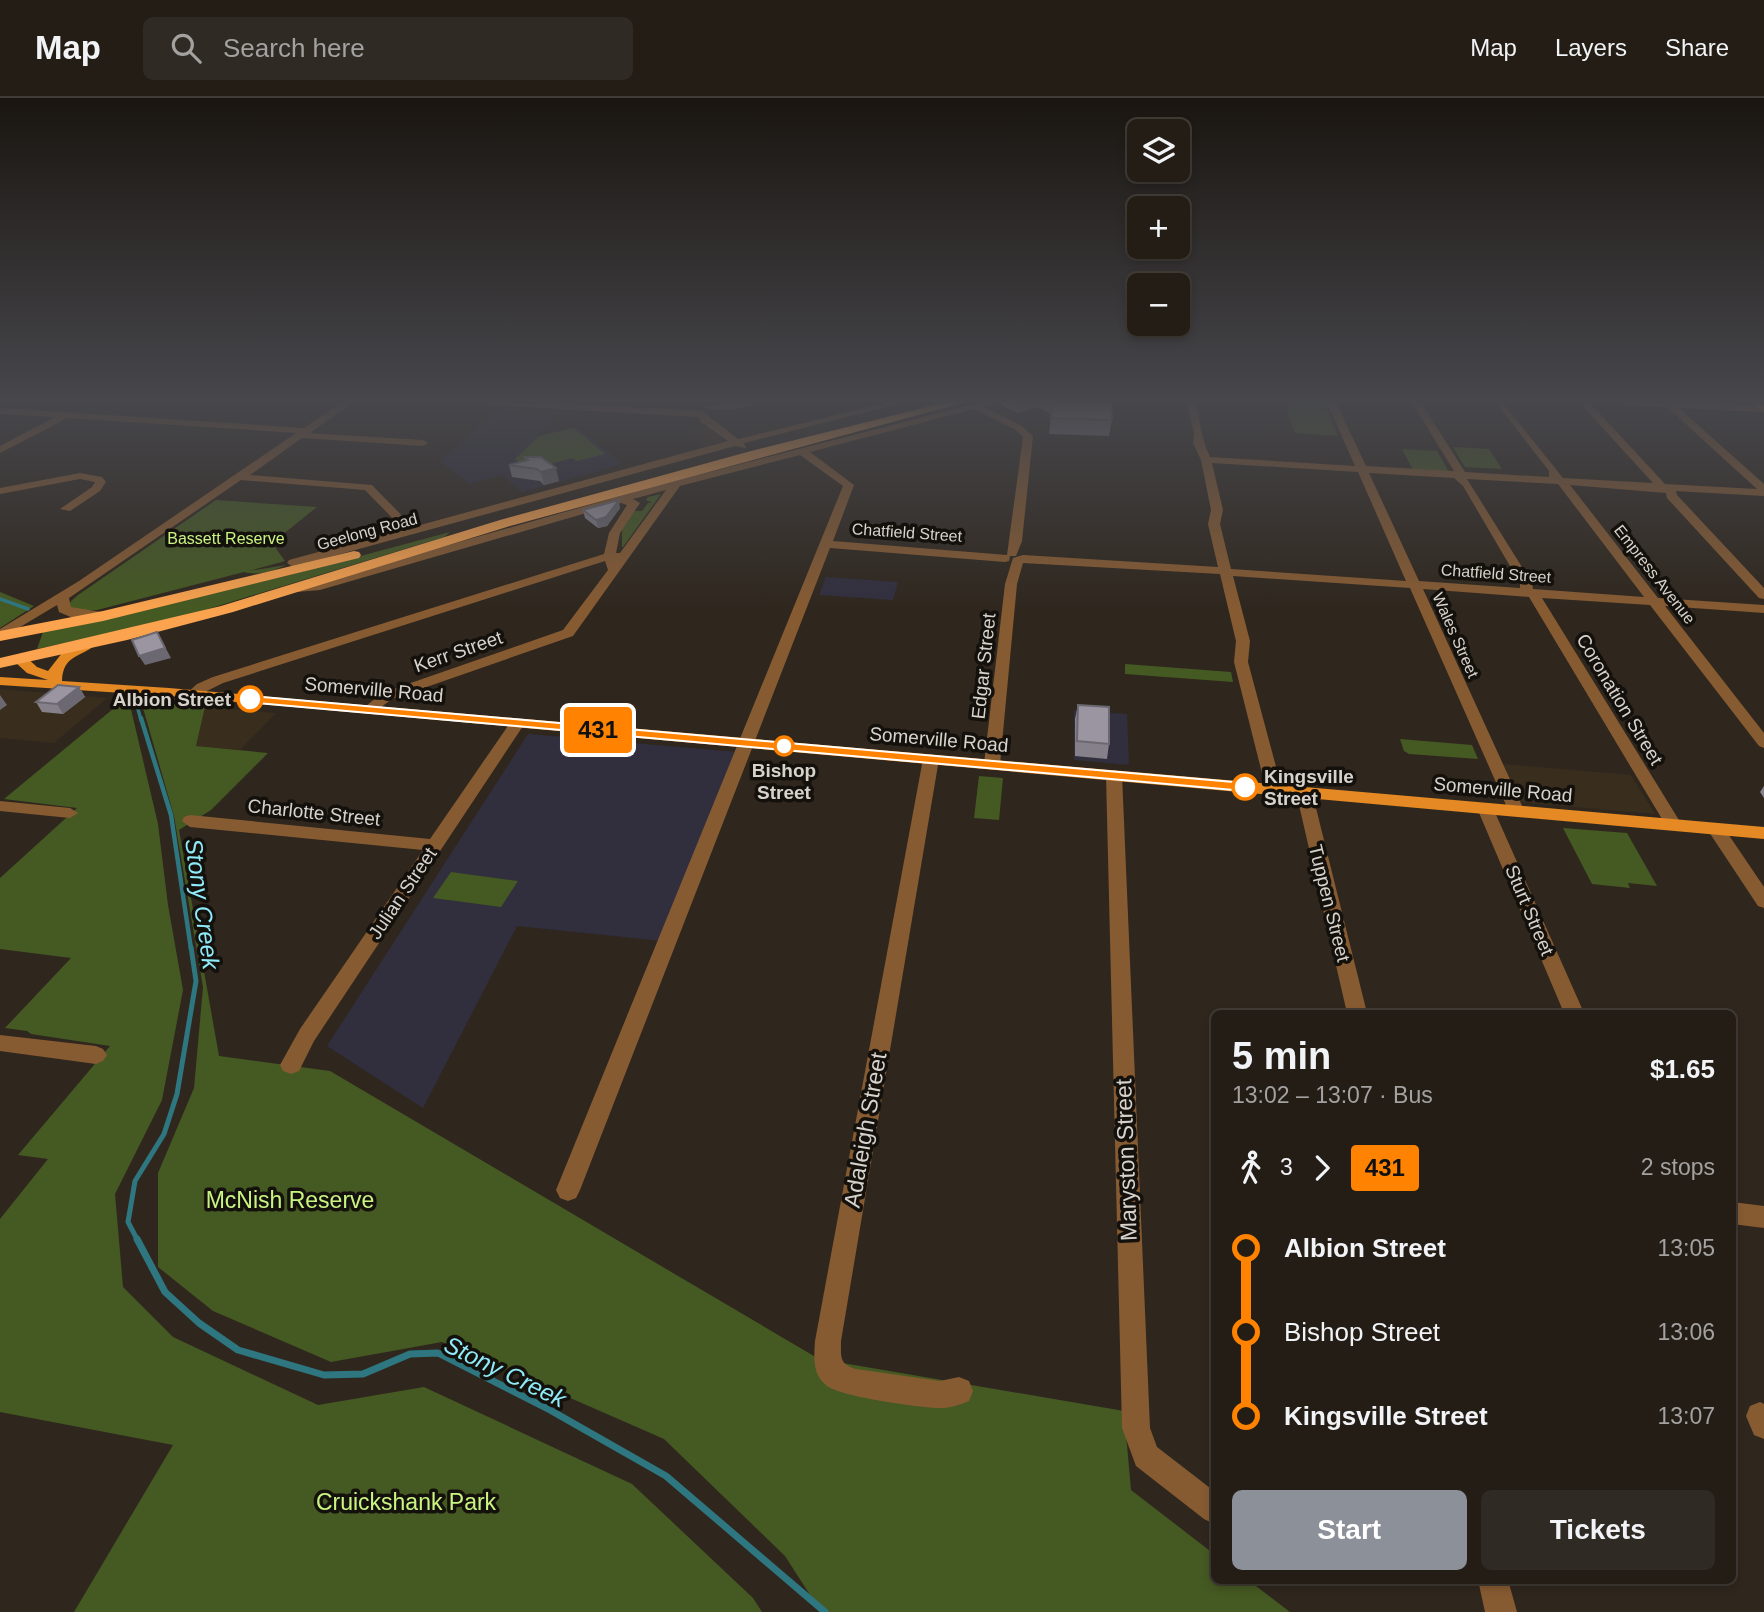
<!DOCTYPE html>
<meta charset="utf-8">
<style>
body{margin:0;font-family:Helvetica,sans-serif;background:#2f2a23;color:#f1f3f6;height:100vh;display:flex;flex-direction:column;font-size:26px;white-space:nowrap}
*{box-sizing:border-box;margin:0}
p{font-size:23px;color:#a3a2a1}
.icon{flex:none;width:38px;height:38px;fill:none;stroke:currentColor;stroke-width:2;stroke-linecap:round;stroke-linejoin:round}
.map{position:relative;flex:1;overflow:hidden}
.sheet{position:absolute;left:1211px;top:912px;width:525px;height:574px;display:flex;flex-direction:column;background:#231d16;border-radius:10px;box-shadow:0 4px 10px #0003,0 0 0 2px #403b35}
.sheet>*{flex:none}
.badge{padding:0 14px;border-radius:5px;font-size:24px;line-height:46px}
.controls{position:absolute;left:1127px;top:21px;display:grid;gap:14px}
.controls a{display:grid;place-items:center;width:63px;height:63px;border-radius:10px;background:#231d16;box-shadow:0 4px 10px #0003,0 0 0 2px #403b35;font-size:35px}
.map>.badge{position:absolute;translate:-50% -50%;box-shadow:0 0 0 4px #fff}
.legs{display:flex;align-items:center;gap:10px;height:77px;padding:0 21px;font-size:23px}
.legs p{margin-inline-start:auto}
.summary{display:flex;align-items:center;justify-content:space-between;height:119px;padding:0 21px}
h1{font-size:38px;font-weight:700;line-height:52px}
.primary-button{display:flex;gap:14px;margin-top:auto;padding:14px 21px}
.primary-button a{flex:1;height:80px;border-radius:10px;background:#8c9099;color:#fff;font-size:28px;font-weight:700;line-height:80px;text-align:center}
.primary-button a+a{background:#2f2a23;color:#f1f3f6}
ul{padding:0 21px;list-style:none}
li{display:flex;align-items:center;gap:24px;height:84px;font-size:26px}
li i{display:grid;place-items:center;width:10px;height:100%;margin:0 9px;background:currentColor}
li i::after{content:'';width:18px;height:18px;margin:-9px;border:5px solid;border-radius:50%;background:#231d16}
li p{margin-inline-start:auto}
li:first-child i{background:linear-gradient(#0000 50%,currentColor 0)}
li:last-child i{background:linear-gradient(currentColor 50%,#0000 0)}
header{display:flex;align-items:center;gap:42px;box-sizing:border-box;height:98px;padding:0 35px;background:#231d16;border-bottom:2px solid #403b35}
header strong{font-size:33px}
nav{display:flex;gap:38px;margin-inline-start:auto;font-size:24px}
.search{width:490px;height:63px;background:#2f2a23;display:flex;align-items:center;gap:18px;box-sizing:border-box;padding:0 24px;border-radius:10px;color:#a3a2a1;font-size:26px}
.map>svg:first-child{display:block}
.built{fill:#392d1e}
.education{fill:#312e3e}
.green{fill:#455922}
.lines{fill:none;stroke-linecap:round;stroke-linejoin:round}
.stream-far3{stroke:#2e7680;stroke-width:3.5}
.stream-far2{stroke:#2e7680;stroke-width:4.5}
.stream-far1{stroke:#2e7680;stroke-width:5}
.stream{stroke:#2e7680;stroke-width:7}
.minor{fill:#875b32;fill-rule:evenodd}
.major{fill:#e48923;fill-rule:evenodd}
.highway{fill:#fba34e;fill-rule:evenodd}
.wall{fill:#85808a}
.shaded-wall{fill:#6c6871}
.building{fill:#9b95a1;stroke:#6c6871;stroke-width:2}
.line-1{fill:#ff8200;stroke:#fff;stroke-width:2}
.stop-1-dot{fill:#fff;stroke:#ff8200;stroke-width:3.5}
.labels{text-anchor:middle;stroke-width:7;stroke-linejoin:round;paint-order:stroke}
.far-street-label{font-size:16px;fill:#d7d2cc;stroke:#14110d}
.far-park-label{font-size:16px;fill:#c9f481;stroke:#14110d}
.street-label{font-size:19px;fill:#d7d2cc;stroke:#14110d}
.stop-label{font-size:19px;font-weight:bold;fill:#d7d2cc;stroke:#14110d;text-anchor:end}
.near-street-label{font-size:23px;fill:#d7d2cc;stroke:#14110d}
.near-park-label{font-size:23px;fill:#c9f481;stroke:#14110d}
.near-water-label{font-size:24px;font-style:italic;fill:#8febf9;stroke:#14110d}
</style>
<header>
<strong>Map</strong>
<div class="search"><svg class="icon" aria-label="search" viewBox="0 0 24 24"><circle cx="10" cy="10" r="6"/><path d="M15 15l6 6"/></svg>Search here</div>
<nav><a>Map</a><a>Layers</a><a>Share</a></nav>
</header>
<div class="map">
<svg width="1764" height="1514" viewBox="0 0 1764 1514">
<rect width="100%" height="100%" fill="#2f271e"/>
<g class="built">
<path d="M706,328L726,342L703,348L683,333Z"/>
<path d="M0,591L107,600L54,645L0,640Z"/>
<path d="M205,609L276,615L240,652L196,648Z"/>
<path d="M1503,666L1631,677L1655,716L1520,704Z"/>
</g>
<g class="education">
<path d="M502,309L560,313L535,338L577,329L623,366L522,394L502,377L469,386L440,363Z"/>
<path d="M826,479L898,484L893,502L819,497Z"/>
<path d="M1074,612L1127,616L1129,667L1074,662Z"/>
<path d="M528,636L737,654L663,843L517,828L423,1010L327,948Z"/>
</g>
<g class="green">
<path d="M1283,300H1322L1338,338L1295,335Z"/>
<path d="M574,330L605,356L577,363L572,360L529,372L515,361L539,338Z"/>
<path d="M1453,349L1489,351L1502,371L1465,369Z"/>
<path d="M1402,351L1437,353L1449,374L1413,372Z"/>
<path d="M661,396L623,449H622V432L634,413H642L648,405H652L646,402L648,399Z"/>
<path d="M216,402L317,409L272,445L285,463L249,473L286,467C272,473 259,478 244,474L97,512L81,513L69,509L71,503L78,497Z"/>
<path d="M450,434L444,439L185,518L37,551L43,534L290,477Z"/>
<path d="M0,494L34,508L0,530Z"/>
<path d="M1125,566L1231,574L1233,584L1125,576Z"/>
<path d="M141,603L205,609L196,648L268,655L211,712L179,732L219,958L330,973L819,1261L1124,1313L1131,1392L1214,1456V1482H1248L1290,1514H821L785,1458L664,1341L442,1244L331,1264L213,1213L158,1169V1075L194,990L203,889L174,718Z"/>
<path d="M119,606L130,607L158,726L168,807L183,892L162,1002L115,1096L123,1189L173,1239L318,1307L424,1289L632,1386L753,1500L762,1514H74L173,1347L0,1314V1121L48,1061L18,1057L110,948L31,936L27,933L5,930L71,860L0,851V780L77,710L4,701Z"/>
<path d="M1400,641L1472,647L1478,661L1409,656L1404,653Z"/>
<path d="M979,678L1003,680L999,722L974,720Z"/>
<path d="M1563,730L1627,735L1657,788L1628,785L1630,790L1592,786Z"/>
<path d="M451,774L518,783L501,809L433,800Z"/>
</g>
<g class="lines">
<g class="stream-far3">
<path d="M0,501L28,511"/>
<path d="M136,604L141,622"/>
</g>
<path class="stream-far2" d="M141,620L171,717L191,851"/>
<path class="stream-far1" d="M138,1143L128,1124L135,1083L164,1036L177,996L196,883L191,849"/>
<path class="stream" d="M137,1141L165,1194L199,1225L238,1252L324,1277L363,1276L410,1256L438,1255L550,1312L666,1378L825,1514"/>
<g class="minor">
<path d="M348,300H359L310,335L423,342L428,345L423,348L302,340L250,377L372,387L413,429L728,343L701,324L698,319L419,303L415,300H464L702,313L738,341L906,300H922L744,345L746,350L735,348L293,469L287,465L289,462L403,431L365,392L241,382L69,500L71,509L107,515V521L73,520L59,514L57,507L0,541V531L79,483L296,335L68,320L0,355V348L55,319L0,316V310L304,330Z"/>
<path d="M757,300H773C760,308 715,317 702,309Z"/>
<path d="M997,300H1012L984,309L1022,328L1033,338L1022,443L1016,458H1010L1009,463L1005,464L830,450L580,1092L576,1100L568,1103L560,1100L556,1092L843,388L800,357L680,388L573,538L392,601L373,615H363L361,612L382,595L563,532L608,472L605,463L223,585L193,600L186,596L197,586L213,579L604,456L609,435L627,407L621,405L320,492L297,494L291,490L293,487L319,484L663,386ZM974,311L1016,332L1023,339L1007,457L833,443L854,387L810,354ZM666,392L620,455H616L620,435L640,405L633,401Z"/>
<path d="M1186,300H1195C1200,320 1201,341 1210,359L1355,368L1325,300H1334L1366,368L1454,373L1409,300H1418L1465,374L1549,379V373L1497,306L1488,300H1499L1563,380L1653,385L1579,304L1546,303L1542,300L1668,302L1764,308L1763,314L1679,310L1764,386V398L1676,393L1677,397L1764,490V501L1759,500L1667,400L1666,395L1570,387L1658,500L1764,507V515L1665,508L1764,635V650L1759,648L1650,507L1542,500L1682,727L1680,731H1668L1529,499L1423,491L1524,712L1522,716H1510L1410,490L1233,478L1250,543L1248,564L1282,691L1274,696L1266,691L1234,564L1236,543L1220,476L1023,465L1017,486L1000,666L998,669H986L984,666L1005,486L1013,460L1023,457L1218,469L1208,426L1211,412L1201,362L1193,345L1194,335ZM1590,305L1667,309L1757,391L1665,386ZM1212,365L1358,374L1406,483L1231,471L1220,426L1223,412ZM1369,375L1454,380L1463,388L1520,485V490L1419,483ZM1467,381L1558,386L1644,499L1533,491L1532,485Z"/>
<path d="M80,375L102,379L106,384L100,393L70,413L60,411L92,389L95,384L80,381L0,396V390Z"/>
<path d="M517,620L525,625L314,943L299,973L291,976L283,973L280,967L300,931L423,752L190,729L182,723L184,719L190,717L430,741L512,622Z"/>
<path d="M931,656L939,661L841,1243C841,1259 839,1266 856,1271L940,1283L959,1279L969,1283L973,1293L969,1303C959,1307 948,1311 937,1310C917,1309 842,1299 827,1288C812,1277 814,1259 815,1243L923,661Z"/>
<path d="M1114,672L1122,677L1150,1330L1157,1349L1214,1393V1426L1204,1421L1136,1368L1122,1330L1106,677Z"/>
<path d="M1304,689L1312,694L1367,915H1347L1296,694Z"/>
<path d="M0,703L70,710L78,715L70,720L0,713Z"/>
<path d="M1485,705L1493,710L1584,915H1564L1477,710Z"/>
<path d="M1716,725L1722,727L1764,789V810L1758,808L1707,731Z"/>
<path d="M0,937L96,948L103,951L107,957L103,963L96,966L0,953Z"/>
<path d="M1732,1104L1764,1108V1130L1732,1126Z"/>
<path d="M1760,1304L1764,1306V1341L1754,1337L1746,1318L1750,1308Z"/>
<path d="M1478,1482H1508L1517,1514H1485Z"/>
</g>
<g class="major">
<path d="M1745,300H1755L1764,307V314Z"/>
<path d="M91,541L98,545C81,560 63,556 62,583L169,590L1764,729V741L169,598L0,587V579L48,582L27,575L15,564V558H25L37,569L48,573L62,555Z"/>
</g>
<g class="highway">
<path d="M963,300H981L510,428L233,514L127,542L0,570V560L221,508L500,422L751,353Z"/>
<path d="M354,453L359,454L361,457L359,460L103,523L0,543V533L103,513Z"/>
</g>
</g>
<g class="wall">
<path d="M1003,300H1119V304L1111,306L1112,322L1109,338L1049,336L1051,316L1038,309L1017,315L1002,307Z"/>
<path d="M525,359L559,383L544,387L540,383L512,379L509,367L526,363Z"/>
<path d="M620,410L607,428L598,430L585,420L583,412Z"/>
<path d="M79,589L85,599L63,616L42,614L36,604Z"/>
<path d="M1078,607L1109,646L1107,661L1075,658V621Z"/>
<path d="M1764,688V700L1760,694Z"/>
</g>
<g class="shaded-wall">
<path d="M1019,300H1039L1038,309L1017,315Z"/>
<path d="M1110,300H1119V304L1109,307Z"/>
<path d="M556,370L559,383L544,387L541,374Z"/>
<path d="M619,402L620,410L607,428L598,430L596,422Z"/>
<path d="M157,534L171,560L145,567L139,558Z"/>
<path d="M79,589L85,599L63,616L57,606Z"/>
<path d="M0,597L7,607L0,612Z"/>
</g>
<g class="building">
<path d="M1051,300H1111L1112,322L1051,320L1053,300Z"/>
<path d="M525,359H541L556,370L541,374L537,371L509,367L528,362Z"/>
<path d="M619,402L606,419L596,422L583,412Z"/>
<path d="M157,534L165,550L139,558L132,542Z"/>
<path d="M58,587L79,589L57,606L36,604Z"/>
<path d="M1078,607L1109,609V646L1077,643Z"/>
</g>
<linearGradient id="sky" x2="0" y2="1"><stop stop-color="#1a1510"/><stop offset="0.59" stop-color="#47474c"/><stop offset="1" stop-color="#47474c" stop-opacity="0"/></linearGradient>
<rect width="1764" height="512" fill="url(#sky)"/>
<path class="line-1" d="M250,598L1245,685L1251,689L1245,693L246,604V599Z"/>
<g class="stop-1-dot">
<circle cx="250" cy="601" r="12"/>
<circle cx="784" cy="648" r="9"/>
<circle cx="1245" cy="689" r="12"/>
</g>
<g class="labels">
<g class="far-street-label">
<text transform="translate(367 433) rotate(-15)" y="6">Geelong Road</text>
<text transform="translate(907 434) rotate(4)" y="6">Chatfield Street</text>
<text transform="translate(1496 475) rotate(4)" y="6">Chatfield Street</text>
<text transform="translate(1655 476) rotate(52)" y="6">Empress Avenue</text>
<text transform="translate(1456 537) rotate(66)" y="6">Wales Street</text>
</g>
<g class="far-park-label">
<text x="226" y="446">Bassett Reserve</text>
</g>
<g class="street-label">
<text transform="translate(458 553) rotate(-19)" y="7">Kerr Street</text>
<text transform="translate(983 568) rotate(-84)" y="7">Edgar Street</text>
<text transform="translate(374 591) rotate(5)" y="7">Somerville Road</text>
<text transform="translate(1620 601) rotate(59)" y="7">Coronation Street</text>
<text transform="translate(939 641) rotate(5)" y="7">Somerville Road</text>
<text transform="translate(1503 691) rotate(5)" y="7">Somerville Road</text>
<text transform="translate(314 714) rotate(6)" y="7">Charlotte Street</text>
<text transform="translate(402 795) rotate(-56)" y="7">Julian Street</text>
<text transform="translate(1330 805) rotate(76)" y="7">Tuppen Street</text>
<text transform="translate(1530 812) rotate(67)" y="7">Sturt Street</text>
</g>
<g class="stop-label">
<text x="231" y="608">Albion Street</text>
<text x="784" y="679" text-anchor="middle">Bishop<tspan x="784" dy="22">Street</tspan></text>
<text x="1264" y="685" text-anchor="start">Kingsville<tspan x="1264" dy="22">Street</tspan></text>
</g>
<g class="near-street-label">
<text transform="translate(865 1032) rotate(-80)" y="8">Adaleigh Street</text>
<text transform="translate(1126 1062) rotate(-92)" y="8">Maryston Street</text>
</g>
<g class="near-park-label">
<text x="290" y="1110">McNish Reserve</text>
<text x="406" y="1412">Cruickshank Park</text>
</g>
<g class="near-water-label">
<text transform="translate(202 806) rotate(82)" y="8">Stony Creek</text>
<text transform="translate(505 1274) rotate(26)" y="8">Stony Creek</text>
</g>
</g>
</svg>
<div class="controls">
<a><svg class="icon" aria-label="layers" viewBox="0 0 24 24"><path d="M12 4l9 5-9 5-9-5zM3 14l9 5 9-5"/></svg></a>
<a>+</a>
<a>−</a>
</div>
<b class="badge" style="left:598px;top:632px;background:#ff8200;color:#111">431</b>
<section class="sheet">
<div class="summary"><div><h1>5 min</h1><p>13:02 – 13:07 · Bus</p></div><b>$1.65</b></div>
<div class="legs"><svg class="icon" aria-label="walk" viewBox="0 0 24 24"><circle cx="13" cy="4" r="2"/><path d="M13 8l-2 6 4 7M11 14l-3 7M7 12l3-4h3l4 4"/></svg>3<svg class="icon" aria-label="forward" viewBox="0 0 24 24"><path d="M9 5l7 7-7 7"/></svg><b class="badge" style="background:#ff8200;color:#111">431</b><p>2 stops</p></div>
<ul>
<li><i style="color:#ff8200"></i><b>Albion Street</b><p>13:05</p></li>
<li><i style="color:#ff8200"></i><span>Bishop Street</span><p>13:06</p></li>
<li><i style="color:#ff8200"></i><b>Kingsville Street</b><p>13:07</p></li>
</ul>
<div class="primary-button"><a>Start</a><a>Tickets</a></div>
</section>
</div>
